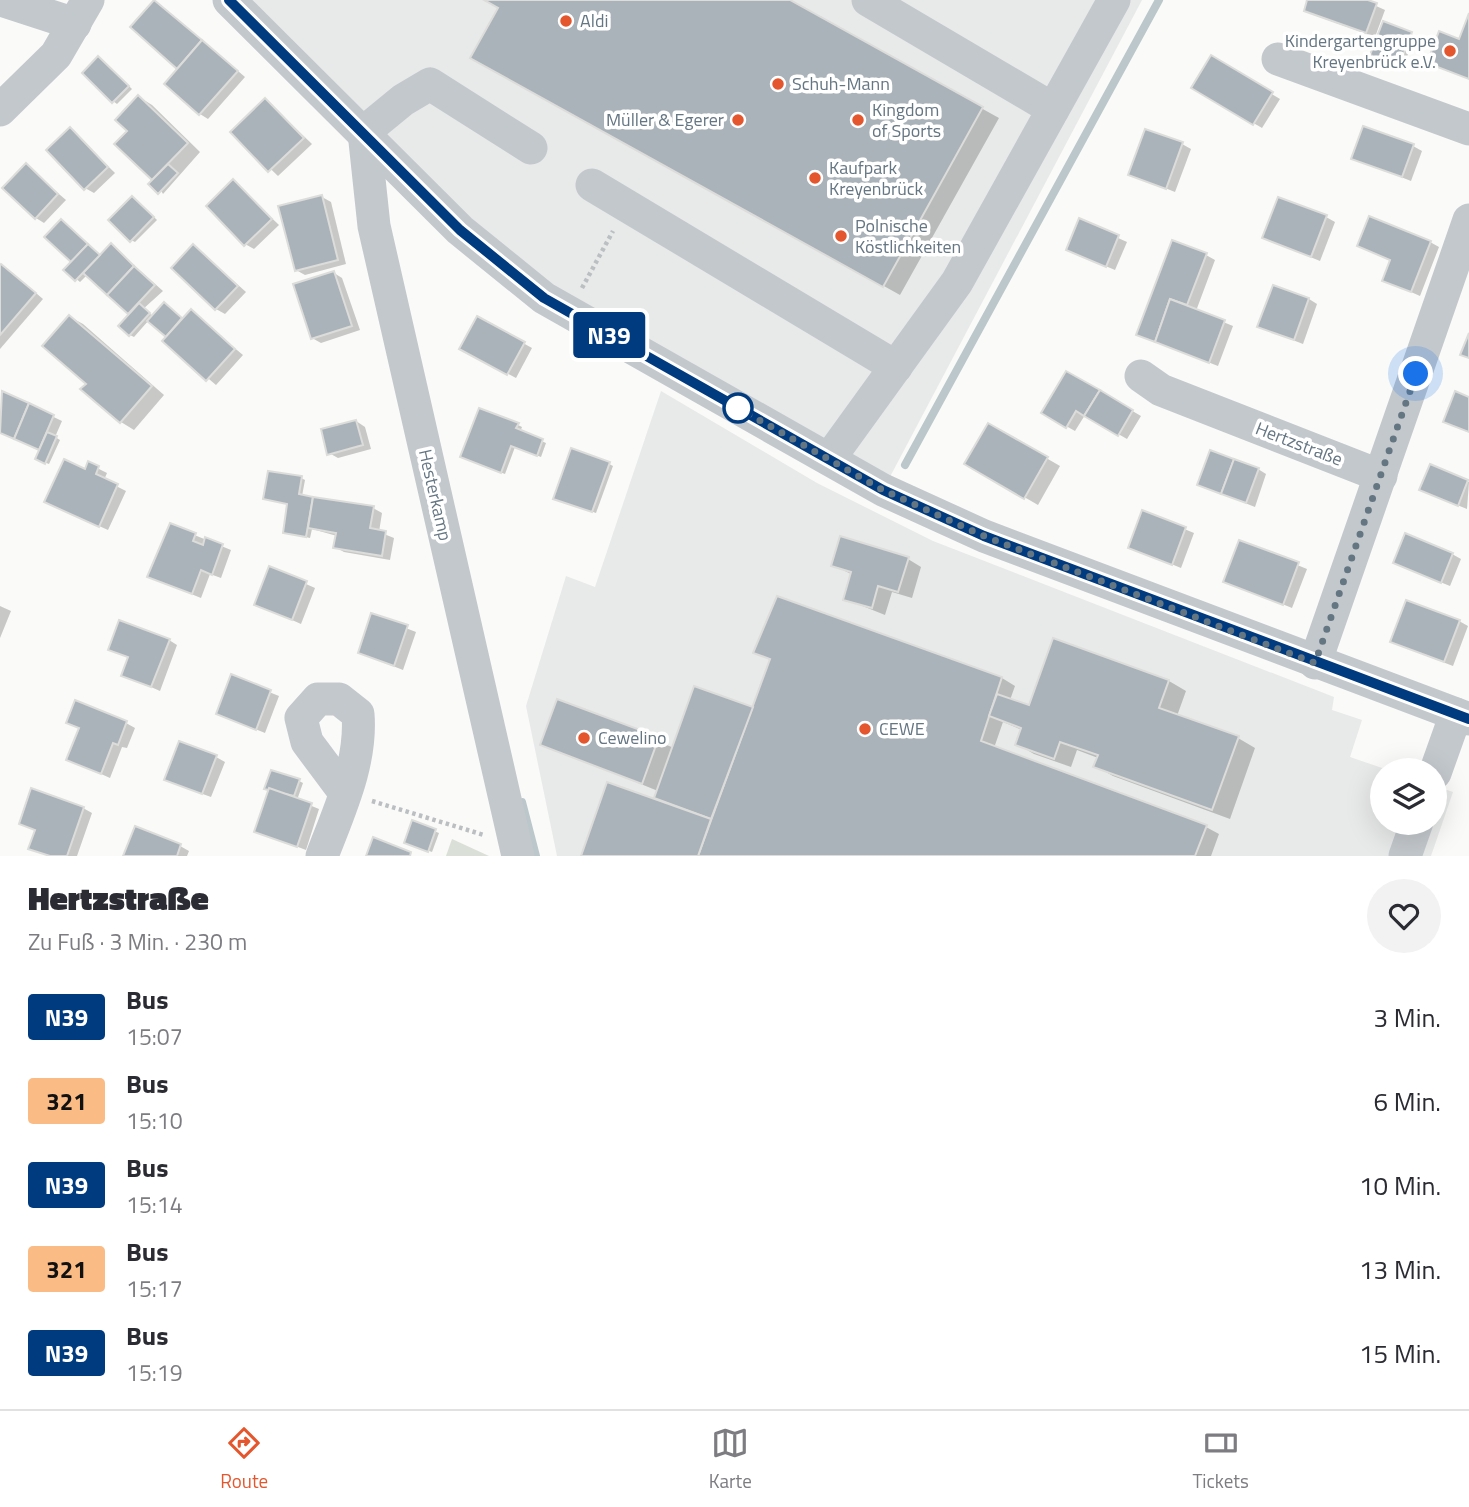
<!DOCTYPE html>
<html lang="de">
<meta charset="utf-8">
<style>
body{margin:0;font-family:"Titillium Web",sans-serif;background:#f2f2f3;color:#2b2b33;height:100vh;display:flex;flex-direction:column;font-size:26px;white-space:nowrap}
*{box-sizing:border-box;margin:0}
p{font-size:23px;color:#7c7c81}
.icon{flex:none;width:38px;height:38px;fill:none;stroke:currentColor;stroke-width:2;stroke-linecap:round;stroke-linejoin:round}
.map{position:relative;height:856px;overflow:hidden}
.panel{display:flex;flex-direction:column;background:#fff;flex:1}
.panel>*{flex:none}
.badge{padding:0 14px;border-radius:5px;font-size:24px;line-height:46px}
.buttons{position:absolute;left:1370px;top:758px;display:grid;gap:14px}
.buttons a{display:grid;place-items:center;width:77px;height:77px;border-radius:50%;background:#fff;box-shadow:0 7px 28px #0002;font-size:35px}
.you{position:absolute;width:35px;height:35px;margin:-18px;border:5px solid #fff;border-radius:50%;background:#1a73e8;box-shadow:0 0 0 10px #1a73e833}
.map>.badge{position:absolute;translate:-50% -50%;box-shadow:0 0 0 4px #fff}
.round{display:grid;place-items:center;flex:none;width:74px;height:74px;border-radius:37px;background:#f2f2f3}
.overview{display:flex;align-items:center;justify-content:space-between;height:119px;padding:0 28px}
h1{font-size:33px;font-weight:800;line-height:52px}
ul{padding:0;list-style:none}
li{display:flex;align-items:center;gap:21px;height:84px;padding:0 28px}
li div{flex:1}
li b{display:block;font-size:26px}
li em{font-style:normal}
li .badge{min-width:77px;font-weight:700;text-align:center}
.dock{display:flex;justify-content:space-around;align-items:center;height:98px;border-top:2px solid #e1e1e2;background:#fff;font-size:19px;color:#7c7c81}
.dock a{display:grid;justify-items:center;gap:4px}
.dock .selected{color:#e4572e}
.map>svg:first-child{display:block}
.built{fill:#e8e9e9}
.green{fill:#dadfd7}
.shadow{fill:#0003}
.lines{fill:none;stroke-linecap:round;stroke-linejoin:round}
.stream{stroke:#bbc7cb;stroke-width:8}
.building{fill:#aab3b9;stroke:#dcdcda;stroke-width:2}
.path{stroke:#bbbfc2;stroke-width:4.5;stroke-dasharray:3.5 3.5;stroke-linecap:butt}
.minor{stroke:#c3c8cc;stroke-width:33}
.line-casing{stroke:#fff;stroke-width:16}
.line{stroke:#003b80;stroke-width:10}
.walk{stroke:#657683;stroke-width:7;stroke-dasharray:0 12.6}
.poi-dot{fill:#e4572e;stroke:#fff;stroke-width:2.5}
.stop-dot{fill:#fff;stroke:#003b80;stroke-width:3.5}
.labels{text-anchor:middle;stroke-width:7;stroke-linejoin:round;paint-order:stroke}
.poi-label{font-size:18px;fill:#657683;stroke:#fff;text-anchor:start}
.street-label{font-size:18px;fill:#657683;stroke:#fff}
</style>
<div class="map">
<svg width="1469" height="856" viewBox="0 0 1469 856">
<rect width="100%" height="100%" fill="#fafaf8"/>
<g class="built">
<path d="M229,0H1142L883,490L544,298Z"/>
<path d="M661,391L817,483L933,541L1334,697L1332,710L1362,720L1350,757L1388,770H1382V822H1435V786L1453,792L1431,856H557L526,706L566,576L595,587Z"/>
</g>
<path class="green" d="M452,839L489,856H446Z"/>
<g class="shadow">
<path d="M487,0H786L999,118L900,295L473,57L500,7Z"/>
<path d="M1309,0H1363L1385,10L1375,37L1314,15L1306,10Z"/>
<path d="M156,1L245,77L208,119L200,114L179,69L133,27Z"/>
<path d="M1411,34L1415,36L1403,67L1376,56Z"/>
<path d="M1212,58L1280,99L1262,128L1194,88Z"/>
<path d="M102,60L132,89L117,104L113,101Z"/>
<path d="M139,97L152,105L200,152L163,194L155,180L117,144L129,131Z"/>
<path d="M266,100L312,144L278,176L232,132Z"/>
<path d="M70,129L115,173L94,193L85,188Z"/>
<path d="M1182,144L1191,149L1175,192L1130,174Z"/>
<path d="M1413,146L1422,151L1411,181L1353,158Z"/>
<path d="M26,166L66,200L44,223L36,218Z"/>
<path d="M233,181L279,225L254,249L245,244Z"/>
<path d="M322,197L331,202L346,264L305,275L296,270Z"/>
<path d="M136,200L157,220L135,242L131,240Z"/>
<path d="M1326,217L1335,222L1320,261L1264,238Z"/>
<path d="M1080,221L1127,242L1115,270L1077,254Z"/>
<path d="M1430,242L1439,247L1420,296L1384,280L1391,260L1359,246Z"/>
<path d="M111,245L163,291L142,310L154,316L168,306L183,320L191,312L243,355L216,385L164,341L168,337L149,320L134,337L130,335L131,314L87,275L80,282L66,270L101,256Z"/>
<path d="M194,246L246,292L225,314L216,309Z"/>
<path d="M1206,255L1215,260L1196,311L1233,326L1218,366L1138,335Z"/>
<path d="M0,267L10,271L43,299L0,349Z"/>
<path d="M334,273L342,278L360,330L321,343L312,338Z"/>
<path d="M1309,299L1317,304L1303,344L1259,327Z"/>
<path d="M70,317L83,324L164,395L134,430L121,422L88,383Z"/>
<path d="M478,318L532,348L516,378L461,348Z"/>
<path d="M1067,373L1141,416L1127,439L1085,415L1075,431L1043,413Z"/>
<path d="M3,393L62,421L55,437L60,440L49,464L41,461L40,451L0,432Z"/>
<path d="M356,421L365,427L371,449L338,458L329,453Z"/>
<path d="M518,425L522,427L520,432L546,443L541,457L515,447L505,474L465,459Z"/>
<path d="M989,425L1060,466L1038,505L967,464Z"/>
<path d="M89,464L107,473L104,480L126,491L108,530L55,506Z"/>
<path d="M609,464L613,466L596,513L559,500Z"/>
<path d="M1431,466L1469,482L1467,509L1430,494Z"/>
<path d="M1258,469L1266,474L1255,507L1199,485Z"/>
<path d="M301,478L305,480L302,496L373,508L382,513L379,532L394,538L390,560L344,552L335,547L337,536L312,529L310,538L284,532L289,504L265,498Z"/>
<path d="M1143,512L1194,533L1181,568L1130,547Z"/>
<path d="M170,525L231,550L221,578L210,574L201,598L149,577Z"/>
<path d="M1240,542L1307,569L1292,608L1226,581Z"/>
<path d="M1452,554L1461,559L1450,586L1403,567Z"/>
<path d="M908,559L921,567L912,598L892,592L885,615L845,599L853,575L833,565Z"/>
<path d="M270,568L315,588L301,624L256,604Z"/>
<path d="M778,598L1002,678L1015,686L1010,700L1030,707L1054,640L1169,681L1186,691L1177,716L1238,738L1255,748L1230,819L1113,776L1095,766L1098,758L1077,750L1071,767L1034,754L1017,744L1022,730L1003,722L994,748L1206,827L1219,834L1211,856H583L662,802L656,798L658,791L542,744L558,701L674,748L754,709L772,661L756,652Z"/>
<path d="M0,606L11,611L0,638Z"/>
<path d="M372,615L416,632L403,670L360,653Z"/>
<path d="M1459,621L1468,626L1453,666L1401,646Z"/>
<path d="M169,640L177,645L160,691L124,675L130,658L110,649Z"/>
<path d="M232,677L279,696L265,733L218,714Z"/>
<path d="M126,723L135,728L127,748L122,747L110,778L68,759Z"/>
<path d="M216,757L225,762L211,797L175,784Z"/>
<path d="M299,781L303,783L297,800L319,809L306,850L256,831Z"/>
<path d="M83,808L92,813L77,856H48L31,848L36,831L21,823Z"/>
<path d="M413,823L439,833L432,852L410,844Z"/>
<path d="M135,828L180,846L189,851L187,856H124Z"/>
</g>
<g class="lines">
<g class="stream">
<path d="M905,465L1159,0"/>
<path d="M522,802L536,856"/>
</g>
</g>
<g class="building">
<path d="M154,0L202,40L177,69L130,27Z"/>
<path d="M484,0H790L983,107L883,287L470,58L498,8Z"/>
<path d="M1307,0H1368L1377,3L1366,33L1304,11Z"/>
<path d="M1469,13V79L1427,63L1439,31L1459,39Z"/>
<path d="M1383,21L1412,32L1399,66L1370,55Z"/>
<path d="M202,40L238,71L199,115L164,84Z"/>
<path d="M1211,55L1273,92L1253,125L1191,88Z"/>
<path d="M98,56L129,86L112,103L82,73Z"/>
<path d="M138,95L188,143L152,180L114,144L127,131L115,120Z"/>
<path d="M265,98L304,138L268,172L230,132Z"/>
<path d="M1363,126L1414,144L1402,177L1351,159Z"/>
<path d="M70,127L108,167L84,190L46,150Z"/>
<path d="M1145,129L1183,142L1166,189L1128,175Z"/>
<path d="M26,163L58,194L35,219L2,188Z"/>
<path d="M168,164L178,173L158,194L148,184Z"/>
<path d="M233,179L272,219L244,246L206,206Z"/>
<path d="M322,195L338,260L295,271L278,206Z"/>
<path d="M132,196L154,217L130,242L108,220Z"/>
<path d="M1278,197L1327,215L1311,257L1262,238Z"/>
<path d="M1369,216L1431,241L1411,292L1382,281L1390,260L1357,246Z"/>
<path d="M1079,218L1119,235L1106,267L1066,250Z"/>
<path d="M61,219L88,244L71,262L44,237Z"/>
<path d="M1172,240L1207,253L1187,305L1170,299L1155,342L1136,335Z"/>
<path d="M111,243L134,266L107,295L83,273Z"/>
<path d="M88,244L100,255L75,281L63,270Z"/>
<path d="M193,244L238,286L215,310L171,268Z"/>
<path d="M1,264L36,293L0,335V265Z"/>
<path d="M134,266L155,285L128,314L107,295Z"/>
<path d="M334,271L352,326L311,339L293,284Z"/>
<path d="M1273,285L1309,298L1294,340L1257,327Z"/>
<path d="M1170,299L1225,320L1209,363L1155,342Z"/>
<path d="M164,302L182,318L166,337L147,321Z"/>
<path d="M139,303L150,313L129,336L118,326Z"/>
<path d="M191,309L235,349L206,381L162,341Z"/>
<path d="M69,315L152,386L120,423L80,389L86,384L42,346Z"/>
<path d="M477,316L525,342L507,375L459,349Z"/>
<path d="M1469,333V358L1460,355Z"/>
<path d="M1066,371L1100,390L1084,416L1076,411L1066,428L1041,413Z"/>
<path d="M1100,390L1133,410L1118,436L1084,416Z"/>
<path d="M2,391L29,403L14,439L0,433Z"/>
<path d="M1455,391L1469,397V432L1443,422Z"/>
<path d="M29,403L54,415L39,450L14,439Z"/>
<path d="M479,408L519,423L516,428L543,439L537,456L511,446L501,473L460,457Z"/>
<path d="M356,420L363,445L327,455L321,429Z"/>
<path d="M988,423L1048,457L1024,499L964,464Z"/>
<path d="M47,432L57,436L45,464L35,459Z"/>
<path d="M571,448L610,462L592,512L553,499Z"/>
<path d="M1210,450L1234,459L1221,494L1197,485Z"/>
<path d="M64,459L85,469L88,461L99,466L96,474L118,484L99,527L44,502Z"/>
<path d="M1234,459L1259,468L1246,503L1221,494Z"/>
<path d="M1430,464L1468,480L1458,506L1419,490Z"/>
<path d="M268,471L302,476L299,494L313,497L306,537L283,533L287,504L263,499Z"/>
<path d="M313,497L374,506L370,528L386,531L382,556L333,548L336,533L308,528Z"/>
<path d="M1142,510L1186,527L1172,565L1128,548Z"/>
<path d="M170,523L196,533L193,541L203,545L205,537L223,544L212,575L201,570L192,594L147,577Z"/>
<path d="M1405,533L1453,553L1441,583L1393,563Z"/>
<path d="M840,536L909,557L898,592L878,586L872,608L843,600L851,572L831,566Z"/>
<path d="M1239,540L1299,562L1283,605L1223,582Z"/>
<path d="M269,566L307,581L292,620L254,605Z"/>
<path d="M777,596L1002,677L981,741L1207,825L1195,856H698L770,659L753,653Z"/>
<path d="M1406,600L1460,620L1444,662L1390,642Z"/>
<path d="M371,613L408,625L394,666L358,653Z"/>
<path d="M119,620L170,639L151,687L121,676L128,657L108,650Z"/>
<path d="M1053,638L1169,680L1159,708L1239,736L1212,810L1093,767L1098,755L1060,742L1054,759L1015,745L1021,728L989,716L997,694L1029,705Z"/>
<path d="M231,674L271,690L256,730L216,714Z"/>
<path d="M694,686L753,707L711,819L654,798Z"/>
<path d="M557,699L659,737L642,784L540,745Z"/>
<path d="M75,700L127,721L118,745L113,743L101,774L66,760L79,728L66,723Z"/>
<path d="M179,741L217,755L202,794L164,780Z"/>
<path d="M271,770L300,779L294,796L264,789Z"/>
<path d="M607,782L711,819L698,856H581Z"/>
<path d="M31,788L84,807L67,856H50L28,849L35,830L19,824Z"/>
<path d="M269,788L312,803L297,847L254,832Z"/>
<path d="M412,820L436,829L428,852L404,843Z"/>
<path d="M135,826L181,844L177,856H123Z"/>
<path d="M373,837L411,852L410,856H366Z"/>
</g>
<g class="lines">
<g class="path">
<path d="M582,288L613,231"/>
<path d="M372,801L484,835"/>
</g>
<g class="minor">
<path d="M1,0L75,24"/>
<path d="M229,0L460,230L544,298L883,490L984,536L1469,719"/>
<path d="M868,0L1053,109"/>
<path d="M1278,59L1469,129"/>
<path d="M0,110L56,55L88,0"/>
<path d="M592,185L896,367"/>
<path d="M1141,376L1161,390L1381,476"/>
<path d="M829,459L957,282L1114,0"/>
<path d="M1315,663L1469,220"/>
<path d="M1435,773L1456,714"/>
<path d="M322,856C339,811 362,763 358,714L339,699H318L301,718L307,742L345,793"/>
<path d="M518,856L374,226L364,132L403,100L430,84L531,148"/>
<path d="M1405,856L1417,822"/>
</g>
</g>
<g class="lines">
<defs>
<path id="line" d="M229,0L460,230L544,298L883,490L984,536L1469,719"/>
</defs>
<use href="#line" class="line-casing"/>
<use href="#line" class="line"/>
<path class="walk" d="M738,408L883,490L984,536L1315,663L1416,374"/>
</g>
<g class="poi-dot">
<circle cx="566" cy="21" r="7"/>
<circle cx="1450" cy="51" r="7"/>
<circle cx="778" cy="84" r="7"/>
<circle cx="738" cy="120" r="7"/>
<circle cx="858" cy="120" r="7"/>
<circle cx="815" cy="178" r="7"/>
<circle cx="841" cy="236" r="7"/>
<circle cx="865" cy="729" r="7"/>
<circle cx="584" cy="738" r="7"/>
</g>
<circle class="stop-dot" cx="738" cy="408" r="14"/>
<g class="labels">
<g class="poi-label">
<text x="580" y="27">Aldi</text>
<text x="1436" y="47" text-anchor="end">Kindergartengruppe<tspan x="1436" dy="21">Kreyenbrück e.V.</tspan></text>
<text x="792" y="90">Schuh-Mann</text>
<text x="872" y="116">Kingdom<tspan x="872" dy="21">of Sports</tspan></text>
<text x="724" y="126" text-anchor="end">Müller &amp; Egerer</text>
<text x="829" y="174">Kaufpark<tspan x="829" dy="21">Kreyenbrück</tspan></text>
<text x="855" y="232">Polnische<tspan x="855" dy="21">Köstlichkeiten</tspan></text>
<text x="879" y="735">CEWE</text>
<text x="598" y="744">Cewelino</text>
</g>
<g class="street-label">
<text transform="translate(1299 444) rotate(21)" y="6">Hertzstraße</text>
<text transform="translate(435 495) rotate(77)" y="6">Hesterkamp</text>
</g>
</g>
</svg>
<div class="buttons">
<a><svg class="icon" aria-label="layers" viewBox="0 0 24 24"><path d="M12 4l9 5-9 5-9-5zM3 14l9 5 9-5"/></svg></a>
</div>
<div class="you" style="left:1416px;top:374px"></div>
<b class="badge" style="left:609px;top:335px;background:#003b80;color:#fff">N39</b>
</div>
<section class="panel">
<div class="overview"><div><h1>Hertzstraße</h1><p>Zu Fuß · 3 Min. · 230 m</p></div><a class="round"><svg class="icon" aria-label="heart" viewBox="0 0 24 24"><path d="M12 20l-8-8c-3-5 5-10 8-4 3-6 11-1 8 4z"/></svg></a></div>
<ul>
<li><span class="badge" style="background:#003b80;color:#fff">N39</span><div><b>Bus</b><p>15:07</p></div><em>3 Min.</em></li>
<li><span class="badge" style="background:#fbbb85;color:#111">321</span><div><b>Bus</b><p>15:10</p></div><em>6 Min.</em></li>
<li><span class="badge" style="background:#003b80;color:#fff">N39</span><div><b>Bus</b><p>15:14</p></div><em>10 Min.</em></li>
<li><span class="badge" style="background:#fbbb85;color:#111">321</span><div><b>Bus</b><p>15:17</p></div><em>13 Min.</em></li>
<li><span class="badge" style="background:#003b80;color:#fff">N39</span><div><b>Bus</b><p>15:19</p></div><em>15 Min.</em></li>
</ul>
</section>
<nav class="dock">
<a class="selected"><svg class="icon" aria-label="directions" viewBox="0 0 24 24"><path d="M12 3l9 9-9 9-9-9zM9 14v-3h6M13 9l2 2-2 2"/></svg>Route</a>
<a><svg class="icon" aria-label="map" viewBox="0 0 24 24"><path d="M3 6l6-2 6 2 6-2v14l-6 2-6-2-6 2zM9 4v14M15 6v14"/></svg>Karte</a>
<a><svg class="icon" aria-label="tickets" viewBox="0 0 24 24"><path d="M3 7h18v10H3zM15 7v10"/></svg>Tickets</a>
</nav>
